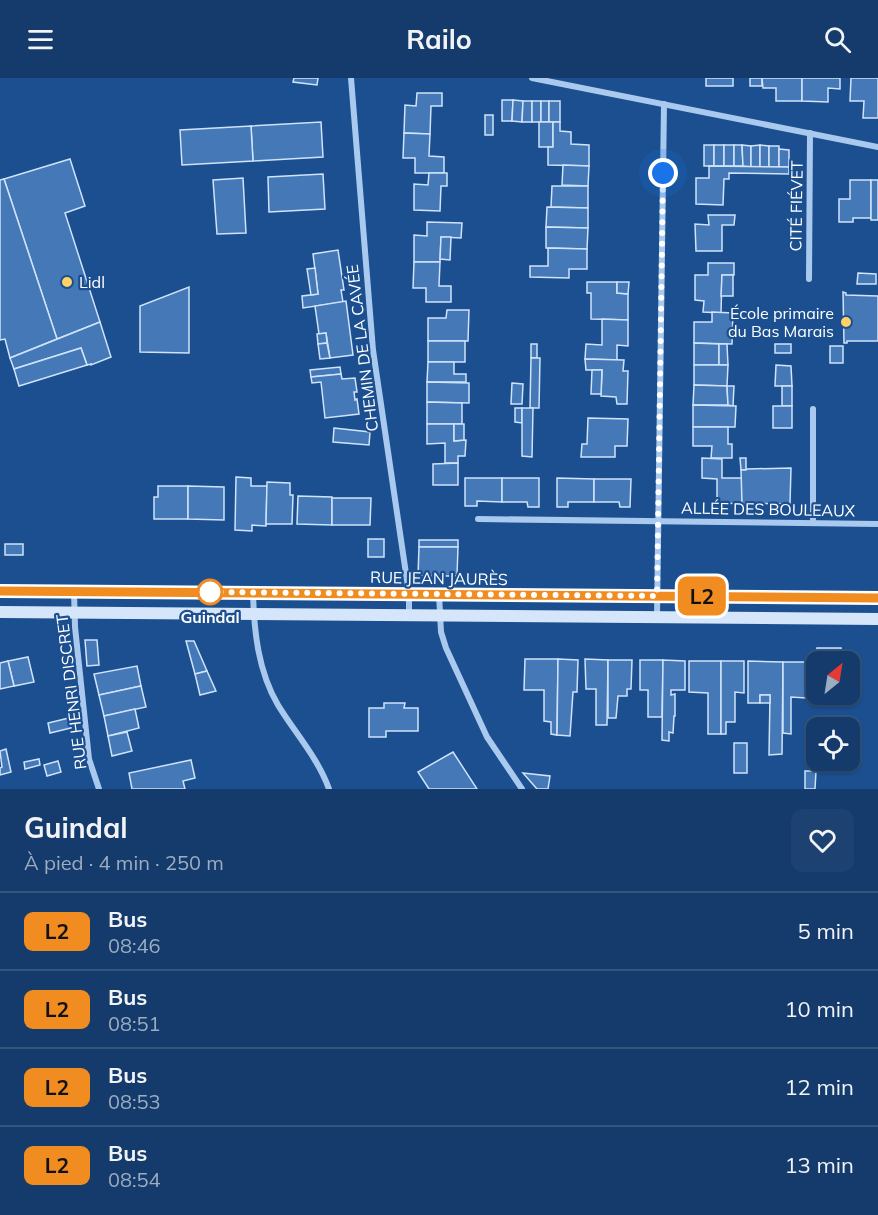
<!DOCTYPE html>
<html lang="fr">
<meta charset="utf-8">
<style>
body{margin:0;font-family:Mulish,sans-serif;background:#1d4271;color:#f1f3f6;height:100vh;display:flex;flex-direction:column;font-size:22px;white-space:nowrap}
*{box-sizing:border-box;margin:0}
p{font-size:20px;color:#9dadc1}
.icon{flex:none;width:33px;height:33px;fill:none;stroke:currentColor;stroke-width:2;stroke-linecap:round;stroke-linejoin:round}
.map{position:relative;height:711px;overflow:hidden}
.sheet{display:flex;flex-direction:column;background:#143b6b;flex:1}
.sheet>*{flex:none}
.badge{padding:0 12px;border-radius:9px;font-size:21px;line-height:39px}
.needle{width:39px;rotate:30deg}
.tools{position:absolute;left:806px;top:573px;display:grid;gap:12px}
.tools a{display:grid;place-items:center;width:54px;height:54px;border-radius:12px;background:#143b6b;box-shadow:0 2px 4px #0004,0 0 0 2px #33557e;font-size:30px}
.you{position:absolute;width:30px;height:30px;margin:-15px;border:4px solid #fff;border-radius:50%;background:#1a73e8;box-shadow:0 0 0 9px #1a73e833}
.map>.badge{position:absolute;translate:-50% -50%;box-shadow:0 0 0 3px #fff}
.round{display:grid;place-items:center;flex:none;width:63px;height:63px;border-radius:12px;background:#1d4271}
.summary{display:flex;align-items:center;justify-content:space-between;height:102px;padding:0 24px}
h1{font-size:28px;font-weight:700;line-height:45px}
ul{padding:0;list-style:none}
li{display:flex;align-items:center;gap:18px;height:78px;padding:0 24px;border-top:2px solid #33557e}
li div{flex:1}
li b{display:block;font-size:22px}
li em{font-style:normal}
li .badge{min-width:66px;font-weight:700;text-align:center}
header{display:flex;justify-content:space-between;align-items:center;height:78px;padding:0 24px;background:#143b6b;font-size:27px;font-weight:700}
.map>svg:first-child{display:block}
.building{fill:#4478b7;stroke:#cfe3fa;stroke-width:1.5}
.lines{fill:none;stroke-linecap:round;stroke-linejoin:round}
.minor{stroke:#a9c9ee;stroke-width:6}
.secondary{stroke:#d6e6fa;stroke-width:12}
.line-casing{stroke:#fff;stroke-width:14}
.line{stroke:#f18c20;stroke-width:9}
.walk{stroke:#fff;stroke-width:6;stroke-dasharray:0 10.8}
.poi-dot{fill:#ffd166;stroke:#1b4f8f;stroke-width:2}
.stop-dot{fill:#fff;stroke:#f18c20;stroke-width:3}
.labels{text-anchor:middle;stroke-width:4.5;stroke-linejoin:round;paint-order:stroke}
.street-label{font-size:16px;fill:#fff;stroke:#1b4f8f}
.poi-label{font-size:16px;fill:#fff;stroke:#1b4f8f;text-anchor:start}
.stop-label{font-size:16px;font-weight:bold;fill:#fff;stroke:#1b4f8f}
</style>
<header><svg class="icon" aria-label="menu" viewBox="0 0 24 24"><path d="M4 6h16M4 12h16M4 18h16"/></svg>Railo<svg class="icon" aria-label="search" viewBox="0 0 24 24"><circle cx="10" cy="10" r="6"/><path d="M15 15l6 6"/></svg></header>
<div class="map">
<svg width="878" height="711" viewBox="0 0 878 711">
<rect width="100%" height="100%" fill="#1b4f8f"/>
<g class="building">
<path d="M294,0H318L317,7L293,4Z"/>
<rect x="706" y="0" width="27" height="8"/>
<rect x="750" y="0" width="12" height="8"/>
<path d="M762,0H802V23H776V10H763Z"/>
<path d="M802,0H840V11L828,10V24L802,23Z"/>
<path d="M851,0H878V40H863L864,23H850Z"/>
<path d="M417,15H442V28H431L430,56L404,55L405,27L416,28Z"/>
<path d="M502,22H513L512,43H502Z"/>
<path d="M513,22L523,23L522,44L512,43Z"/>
<path d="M523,23H532V44H522Z"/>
<rect x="532" y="23" width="9" height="21"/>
<rect x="541" y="23" width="8" height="21"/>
<rect x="549" y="23" width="11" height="21"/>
<rect x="485" y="37" width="8" height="20"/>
<path d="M321,44L323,79L253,83L251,48Z"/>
<rect x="539" y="44" width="14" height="25"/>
<path d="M553,44H560V53L571,54V66L589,67V88L548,87V69H553Z"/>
<path d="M251,48L253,83L182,87L180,52Z"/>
<path d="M404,55L430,56L429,78L444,79V95H415V80H403Z"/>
<rect x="704" y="67" width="10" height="21"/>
<rect x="714" y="67" width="10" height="21"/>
<rect x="724" y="67" width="10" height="21"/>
<path d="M734,67H742L743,88H734Z"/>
<path d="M742,67L751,68V89L743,88Z"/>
<path d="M760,67V89H751V68Z"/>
<path d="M760,67L769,68V89H760Z"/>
<rect x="769" y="68" width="10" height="21"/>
<path d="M779,71L789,72V89H779Z"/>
<path d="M70,81L85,128L65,135L100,244L57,261L4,101Z"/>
<path d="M563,87L589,88L588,108L562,107Z"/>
<path d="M709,88L789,89V96L729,95V101H724L723,127L696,126V100H709Z"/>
<path d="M429,95H447V108H441L440,133L414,132V106L428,107Z"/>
<path d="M323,96L325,131L269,134L268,99Z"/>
<path d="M243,100L246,155L217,156L213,102Z"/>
<path d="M4,101L57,261L10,280L5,261L0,262V102Z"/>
<path d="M850,102H871V140H853V144H839V121H850Z"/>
<rect x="871" y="102" width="7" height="40"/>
<path d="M552,108H588V130L551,129Z"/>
<path d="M547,129L588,130V150L546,149Z"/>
<path d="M708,137H735L734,147H722V173H696L695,146L709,147Z"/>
<path d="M427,144L462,145L461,160L441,159L440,184H414V157L427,158Z"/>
<path d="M546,149L588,150L587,171L546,170Z"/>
<path d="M441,159H451L450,182L440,181Z"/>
<path d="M548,170L587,171V191H569V200L530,199V188H548Z"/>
<path d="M338,172L344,212H341L343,224L303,230L302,218L318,216L313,176Z"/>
<path d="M414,184H440L439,208H451V224H426V210H413Z"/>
<path d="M708,185H734V197H722L721,235L703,234L704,223L695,222V197H708Z"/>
<path d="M315,190L318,216L311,217L307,191Z"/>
<path d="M858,195L876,196V206H857Z"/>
<path d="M722,197H733V218H721Z"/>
<path d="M587,204H617V215L628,216V242L591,241V215H587Z"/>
<path d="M617,204H629L628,216L617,215Z"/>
<path d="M189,209V275L140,274V228Z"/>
<path d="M843,214L846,215V217L878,218V263H847V265H844Z"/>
<path d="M346,223L353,277L330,280L326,255L319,256L315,228Z"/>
<path d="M447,232H469L468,263H428V240H446Z"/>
<path d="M712,234L733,235L732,266L694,265V244H712Z"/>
<path d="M602,241L628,242V268L617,267V282L585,281L586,266L602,267Z"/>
<path d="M100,244L111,279L91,287V286L87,287L81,270L14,291L10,280Z"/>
<path d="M326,255L327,265L318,266L317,256Z"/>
<rect x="428" y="263" width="37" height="21"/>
<path d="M327,265L330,280L320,281L318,266Z"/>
<path d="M694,265L719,266V287H694Z"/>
<rect x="531" y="266" width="6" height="14"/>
<path d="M719,266H727L728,287H719Z"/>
<rect x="775" y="266" width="16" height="9"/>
<rect x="830" y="268" width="13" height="17"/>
<path d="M81,270L87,287L19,308L14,291Z"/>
<path d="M531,280H540L539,330H530Z"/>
<path d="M585,281L624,282L623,293H628L627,326H617L616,319L601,318L602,292H586Z"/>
<path d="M428,284H454V296H466V304H427Z"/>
<path d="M694,287H728L727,308L694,307Z"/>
<path d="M776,287L791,288L792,308H775Z"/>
<path d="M340,289L341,296L311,299L310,292Z"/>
<path d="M592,292H602L601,316H591Z"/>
<path d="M341,296L342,301L355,300L357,314H354L355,322L357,321L359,336L325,340L321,304L312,305L311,299Z"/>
<path d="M427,304L469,305V325L427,324Z"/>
<path d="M512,305L523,306L522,326H511Z"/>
<path d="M694,307L727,308L728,327H693Z"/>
<path d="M727,308H734L733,328L728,327Z"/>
<rect x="782" y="308" width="10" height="20"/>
<path d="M427,324L462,325V346H427Z"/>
<path d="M693,327L736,328L735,349H693Z"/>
<rect x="773" y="328" width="19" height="22"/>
<path d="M515,330H522V345L515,344Z"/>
<path d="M522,330H533L532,379L522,378Z"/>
<path d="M588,340L628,341L627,368H615V379H581L582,366H587Z"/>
<path d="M427,346H454V363L466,362L465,378H458V385H445V365L427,366Z"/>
<path d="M454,346H464V362L454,363Z"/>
<path d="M693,349H728V366H732V380H711L712,368H693Z"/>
<path d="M334,350L370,354L369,367L333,364Z"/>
<path d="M702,380L722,381V400H743L742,425L717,426V401L702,400Z"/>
<path d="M740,380H746V392H741Z"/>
<path d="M458,385V407H433V386Z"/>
<path d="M791,390L790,426L742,425L741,392H746L747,391Z"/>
<path d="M236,399L251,400V408H267L266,448L252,447V453L235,452Z"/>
<path d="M465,400H502V424L477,423V428H465Z"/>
<path d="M502,400H539V429H528L527,424H502Z"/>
<path d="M557,400L594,401V424H568V429H557Z"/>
<path d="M594,401H631L630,429H620L619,424H594Z"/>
<path d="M267,404L290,405V417H293L292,446H266Z"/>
<path d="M158,408H188V441H154V419H158Z"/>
<path d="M188,408L224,409V442L188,441Z"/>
<path d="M298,418L332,419V447L297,446Z"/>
<path d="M332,420H371L370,447H332Z"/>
<rect x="368" y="461" width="16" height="18"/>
<rect x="419" y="462" width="39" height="7"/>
<rect x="5" y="466" width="18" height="11"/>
<path d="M419,469H458L457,498H418Z"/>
<path d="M85,562H97L99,587L87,588Z"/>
<path d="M186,563H194L207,593L195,596Z"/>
<rect x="817" y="570" width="24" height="14"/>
<path d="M28,579L34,604L14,608L8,583Z"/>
<path d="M525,581H558L557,657L551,656V644L544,643V612H524Z"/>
<path d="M558,581L578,582L577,614H573L570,658L557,657Z"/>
<path d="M585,581L608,582L607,647H596V611H586Z"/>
<path d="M608,582H632L631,611H627V618H618L616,640H608Z"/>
<path d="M640,582H663L662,639H648V612H640Z"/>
<path d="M663,582L685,583V612H671V617L675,616V638H674L673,655L669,654V663L662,662Z"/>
<path d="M8,583L14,608L0,611V585Z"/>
<path d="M689,583H721V656H708V615L689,614Z"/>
<path d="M721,583H744V615L735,614V644H726V656H721Z"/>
<path d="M748,583L783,584L782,676L769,677L770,617H760V625H748Z"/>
<path d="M783,584H806V620L791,619V656L783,655Z"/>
<rect x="806" y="584" width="10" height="22"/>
<path d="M137,588L141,608L99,617L94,596Z"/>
<path d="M207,593L216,613L200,617L195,596Z"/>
<path d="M141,608L146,629L104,638L99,617Z"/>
<rect x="760" y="617" width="10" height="8"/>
<path d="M384,625H405L404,630H418V653H386V659H369V630H384Z"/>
<path d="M135,631L139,650L108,658L104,638Z"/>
<path d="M69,640L71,650L50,655L48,645Z"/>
<path d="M127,654L132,673L112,678L108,658Z"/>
<rect x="734" y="665" width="13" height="30"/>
<path d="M6,671L11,694L0,697V690L2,689L0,673Z"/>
<path d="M453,674L477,711H429L418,694Z"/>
<path d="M39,681L40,687L25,691L24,684Z"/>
<path d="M191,682L195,700L183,703L185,711H132L129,695Z"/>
<path d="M58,683L61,694L47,698L44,687Z"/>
<path d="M805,693H816L815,711H805Z"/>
<path d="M523,695L550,698L548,711H537Z"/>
</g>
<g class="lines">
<g class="minor">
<path d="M351,0L373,272L409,516V537"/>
<path d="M532,0L878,69"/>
<path d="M809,201L810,55"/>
<path d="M478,441L878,446"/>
<path d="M813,445V331"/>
<path d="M74,514L75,549L89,681L99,711"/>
<path d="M253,515C254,553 258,593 278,627C295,655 318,680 329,711"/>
<path d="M439,516L441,554L446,570L487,659L522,711"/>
<path d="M657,539L664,26"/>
</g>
<g class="secondary">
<path d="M0,513L878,520"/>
<path d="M0,534L878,541"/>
</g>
</g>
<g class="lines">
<defs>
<path id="line" d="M0,513L878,520"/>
</defs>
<use href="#line" class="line-casing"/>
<use href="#line" class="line"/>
<path class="walk" d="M210,514L657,518L663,95"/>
</g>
<g class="poi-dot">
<circle cx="67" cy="204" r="6"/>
<circle cx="846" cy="244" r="6"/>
</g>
<circle class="stop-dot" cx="210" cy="514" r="12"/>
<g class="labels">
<g class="street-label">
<text transform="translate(796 128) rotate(-89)" y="6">CITÉ FIÉVET</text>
<text transform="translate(362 270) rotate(-97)" y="6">CHEMIN DE LA CAVÉE</text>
<text transform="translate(768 431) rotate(1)" y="6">ALLÉE DES BOULEAUX</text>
<text transform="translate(439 500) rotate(1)" y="6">RUE JEAN JAURÈS</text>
<text transform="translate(71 614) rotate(-97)" y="6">RUE HENRI DISCRET</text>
</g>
<g class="poi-label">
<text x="79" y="210">Lidl</text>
<text x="834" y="241" text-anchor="end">École primaire<tspan x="834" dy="18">du Bas Marais</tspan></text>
</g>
<g class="stop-label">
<text x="210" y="545">Guindal</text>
</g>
</g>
</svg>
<div class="tools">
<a><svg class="needle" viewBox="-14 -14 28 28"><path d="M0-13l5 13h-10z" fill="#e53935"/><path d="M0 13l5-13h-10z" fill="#9dadc1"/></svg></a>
<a><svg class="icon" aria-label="locate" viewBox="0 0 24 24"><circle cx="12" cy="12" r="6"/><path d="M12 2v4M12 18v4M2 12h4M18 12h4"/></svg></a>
</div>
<div class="you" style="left:663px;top:95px"></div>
<b class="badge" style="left:702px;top:518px;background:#f18c20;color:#111">L2</b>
</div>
<section class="sheet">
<div class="summary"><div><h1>Guindal</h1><p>À pied · 4 min · 250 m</p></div><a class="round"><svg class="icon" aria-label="heart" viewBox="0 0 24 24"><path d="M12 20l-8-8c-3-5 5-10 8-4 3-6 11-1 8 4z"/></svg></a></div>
<ul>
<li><span class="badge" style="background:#f18c20;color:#111">L2</span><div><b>Bus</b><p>08:46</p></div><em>5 min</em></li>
<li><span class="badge" style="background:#f18c20;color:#111">L2</span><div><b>Bus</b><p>08:51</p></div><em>10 min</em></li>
<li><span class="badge" style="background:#f18c20;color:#111">L2</span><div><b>Bus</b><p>08:53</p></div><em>12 min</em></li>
<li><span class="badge" style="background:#f18c20;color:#111">L2</span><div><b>Bus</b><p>08:54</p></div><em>13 min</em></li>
</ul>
</section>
